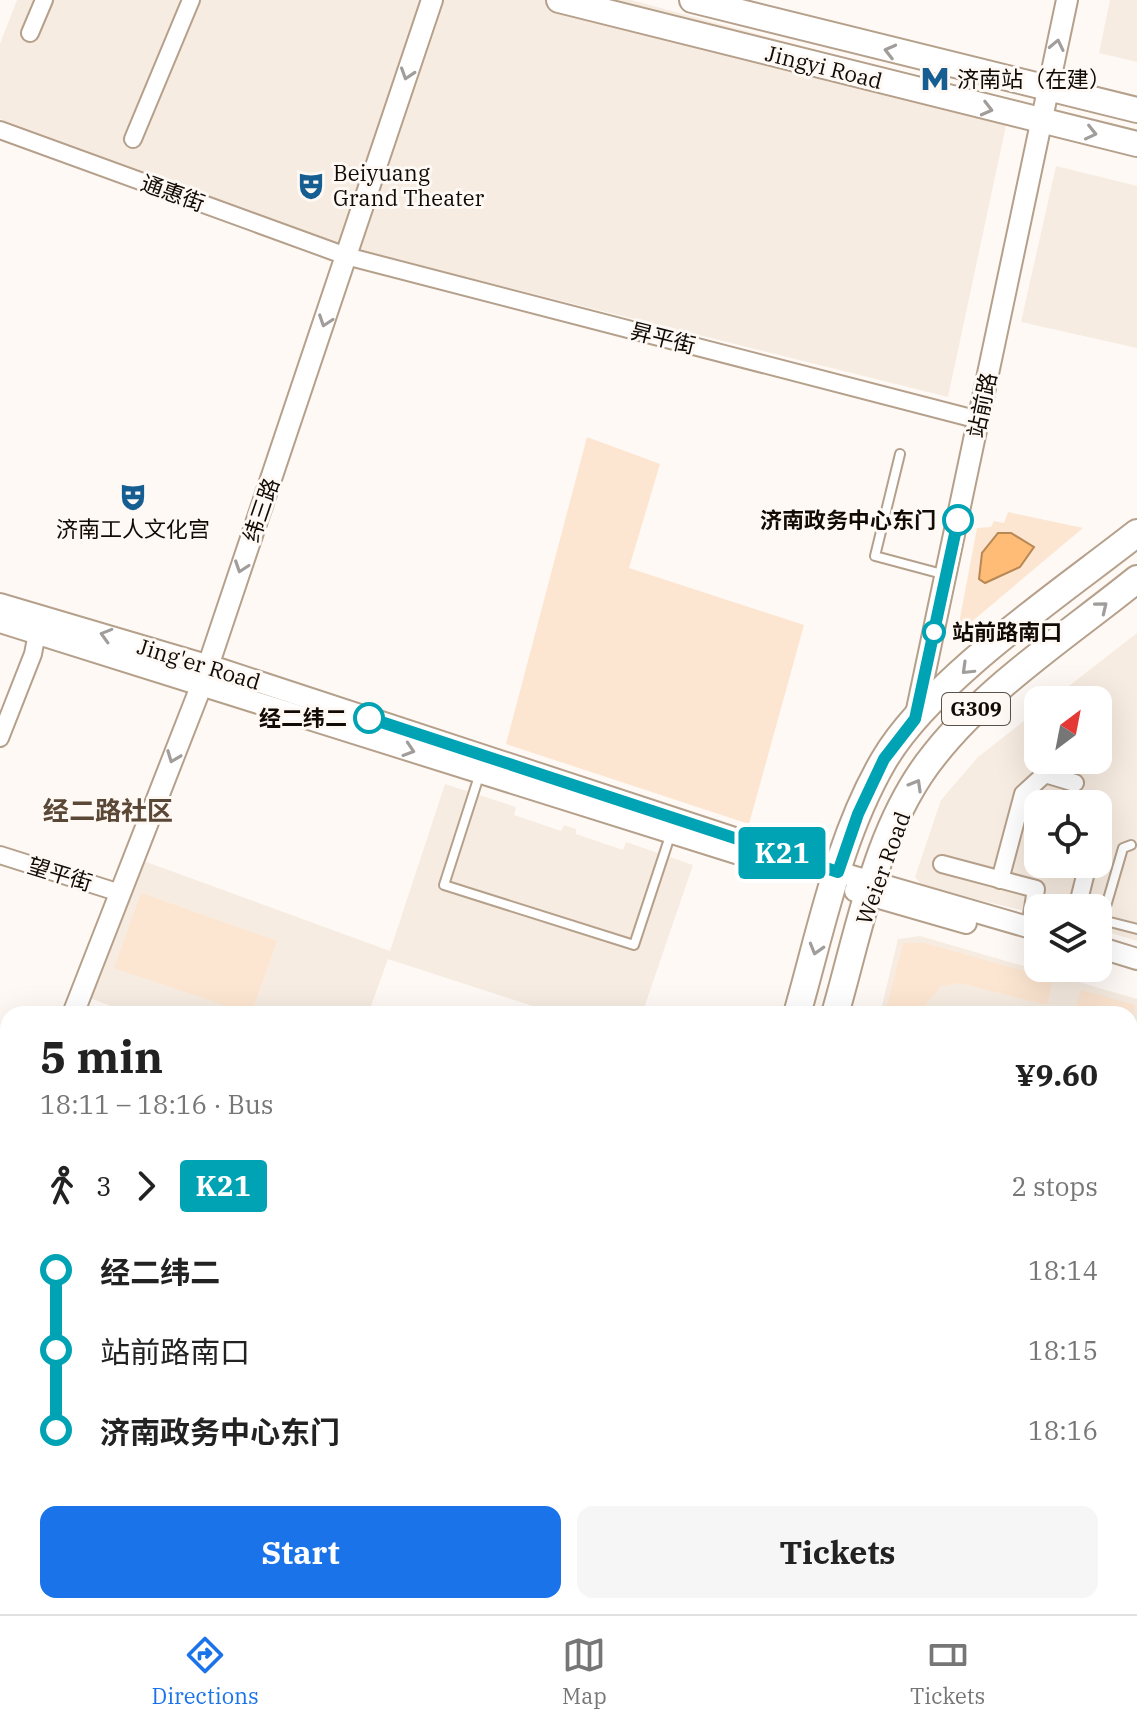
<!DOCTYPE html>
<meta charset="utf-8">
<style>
body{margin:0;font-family:"IBM Plex Serif","Noto Sans SC",serif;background:#f6f6f6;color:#222;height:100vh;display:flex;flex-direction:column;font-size:30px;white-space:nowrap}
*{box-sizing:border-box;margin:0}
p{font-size:26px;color:#767676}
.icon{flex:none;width:44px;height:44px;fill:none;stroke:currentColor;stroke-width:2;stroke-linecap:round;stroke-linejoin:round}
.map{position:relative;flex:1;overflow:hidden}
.side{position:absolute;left:0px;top:1006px;width:1138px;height:608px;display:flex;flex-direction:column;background:#fff;border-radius:24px 24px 0 0;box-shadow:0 8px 32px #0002}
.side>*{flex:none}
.badge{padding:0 16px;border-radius:6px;font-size:28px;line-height:52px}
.needle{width:52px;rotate:32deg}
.tools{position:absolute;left:1024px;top:686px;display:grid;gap:16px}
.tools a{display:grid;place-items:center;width:88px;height:88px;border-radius:16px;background:#fff;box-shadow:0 8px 32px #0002;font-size:40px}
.map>.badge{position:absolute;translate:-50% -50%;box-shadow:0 0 0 4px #fff}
.legs{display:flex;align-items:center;gap:12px;height:88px;padding:0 40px;font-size:26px}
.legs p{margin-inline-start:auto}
.overview{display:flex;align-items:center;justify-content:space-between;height:136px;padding:0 40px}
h1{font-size:44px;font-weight:700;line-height:60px}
.button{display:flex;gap:16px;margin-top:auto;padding:16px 40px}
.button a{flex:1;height:92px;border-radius:16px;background:#1a73e8;color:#fff;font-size:32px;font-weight:700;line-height:92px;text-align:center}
.button a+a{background:#f6f6f6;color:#222}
ul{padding:0 40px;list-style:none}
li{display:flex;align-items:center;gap:28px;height:80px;font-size:30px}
li i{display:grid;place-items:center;width:12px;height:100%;margin:0 10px;background:currentColor}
li i::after{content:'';width:20px;height:20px;margin:-10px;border:6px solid;border-radius:50%;background:#fff}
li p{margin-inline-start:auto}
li:first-child i{background:linear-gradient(#0000 50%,currentColor 0)}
li:last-child i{background:linear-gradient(currentColor 50%,#0000 0)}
.tab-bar{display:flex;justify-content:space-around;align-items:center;height:112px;border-top:2px solid #e0e0e0;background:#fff;font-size:22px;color:#767676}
.tab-bar a{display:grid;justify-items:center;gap:4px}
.tab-bar .active{color:#1a73e8}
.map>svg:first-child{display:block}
.built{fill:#f7ece1;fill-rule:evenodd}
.green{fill:#fde6d1}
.water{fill:#febc77;stroke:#b78754;stroke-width:2}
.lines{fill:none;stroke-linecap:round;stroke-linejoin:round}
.service-casing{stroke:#b5a08b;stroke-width:12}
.minor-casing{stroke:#b5a08b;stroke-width:20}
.tertiary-casing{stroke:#b5a08b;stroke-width:24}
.secondary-casing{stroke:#b5a08b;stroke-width:26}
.primary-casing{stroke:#b5a08b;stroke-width:28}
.trunk-casing{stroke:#b5a08b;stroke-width:30}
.service{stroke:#fff;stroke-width:8}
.minor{stroke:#fff;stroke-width:16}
.tertiary{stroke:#fff;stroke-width:20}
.secondary{stroke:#fff;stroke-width:22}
.primary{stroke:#fff;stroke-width:24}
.trunk{stroke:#fff;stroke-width:26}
.oneway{stroke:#a09d9b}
.line-1-casing{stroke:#fff;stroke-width:18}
.line-1{stroke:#00a3b4;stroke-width:12}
.stop-1-dot{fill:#fff;stroke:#00a3b4;stroke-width:4}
.labels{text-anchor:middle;stroke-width:6;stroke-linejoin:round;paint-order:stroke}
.shield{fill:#fef9f5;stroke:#59524c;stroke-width:2}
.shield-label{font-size:20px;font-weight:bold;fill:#120a04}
.street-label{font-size:22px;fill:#120a04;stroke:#fef9f5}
.poi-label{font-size:22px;fill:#120a04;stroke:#fef9f5;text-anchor:start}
.stop-label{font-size:22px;font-weight:bold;fill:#120a04;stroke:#fef9f5;text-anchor:end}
.quarter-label{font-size:26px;font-weight:bold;fill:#5a4735;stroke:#fef9f5}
</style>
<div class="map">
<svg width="1137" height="1614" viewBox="0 0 1137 1614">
<rect width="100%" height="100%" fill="#fef9f5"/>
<g class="built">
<path d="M17,0H631L1011,102L948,397L361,251L0,119V44Z"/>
<path d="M1110,0H1137V62L1099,53Z"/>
<path d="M1056,166L1137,186V348L1021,322Z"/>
<path d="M1137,633V941L1098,929V908H1038V914L924,887L915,877L941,800L978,757L1038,710V760H1098V700H1051ZM1038,804H1098V864H1038Z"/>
<path d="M445,784L516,807L514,815L561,831L564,825L576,829V834L623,850L626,842L693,865L642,1014H557L388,959L368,1014H132L90,998L141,860L390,951Z"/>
<path d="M920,936L1137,999V1019L1130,1044V1014H880L898,939Z"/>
<path d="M1137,1055V1198L1130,1196V1081Z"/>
<path d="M1130,1209L1137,1211V1261L1130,1281Z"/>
<path d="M8,1220V1462L0,1459V1242Z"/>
<path d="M366,1606H594L592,1614H379Z"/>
<path d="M705,1606H788L783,1614H702Z"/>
</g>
<g class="green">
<path d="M587,437L660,464L629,568L804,625L749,824L506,744Z"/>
<path d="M1008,512L1083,528L957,634L977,528L991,527L994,521L1004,523Z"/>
<path d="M141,893L277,941L251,1014L114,968Z"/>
<path d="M903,943H924L1053,979L1047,1005L960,983L941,986L918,1014H885Z"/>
<path d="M1081,990L1135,1005L1130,1025V1014H1074Z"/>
</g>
<path class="water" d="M998,533H1011L1034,547L1020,567L985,583L979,579L982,553Z"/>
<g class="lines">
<defs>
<g id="service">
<path d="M900,454L875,556L946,575"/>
<path d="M480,773L444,885L634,945L671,833"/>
<path d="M1131,845L1123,848L1102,920L1137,929"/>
<path d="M335,1606L347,1614"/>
</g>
<g id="minor">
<path d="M30,33L44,0"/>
<path d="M0,130L346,256L979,420"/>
<path d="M133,139L191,0"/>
<path d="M0,738L33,654L37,633"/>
<path d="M0,855L120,893"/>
<path d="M942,864L1036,889L1030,927"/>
<path d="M1000,880L1023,794L1045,774L1075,783"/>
<path d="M1077,908L1088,864"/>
<path d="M1130,1064L1137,1039"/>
<path d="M1130,1203L1137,1205"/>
<path d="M1130,1300L1137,1280"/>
<path d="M0,1546L8,1549"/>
<path d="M169,1606L191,1614"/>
</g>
<g id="tertiary">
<path d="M0,604L220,669L838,872L1038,930"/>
<path d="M0,622L771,864"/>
<path d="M915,719L1067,0"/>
<path d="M855,891L966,923"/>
<path d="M1098,947L1137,959"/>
<path d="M73,1014L202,684L432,0"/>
<path d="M0,1119L8,1121"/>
<path d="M0,1203L8,1182"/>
<path d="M1130,1469L1137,1472"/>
<path d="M247,1614L252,1606"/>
</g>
<g id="secondary">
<path d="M0,1501L8,1504"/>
<path d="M281,1606L294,1614"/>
<path d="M305,1606L318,1614"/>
</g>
<g id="primary">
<path d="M559,0L1137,144"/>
<path d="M692,0L1137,110"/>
</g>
<g id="trunk">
<path d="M797,1014C821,930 839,837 884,760C931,680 1062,592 1137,533"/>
<path d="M835,1014C860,928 877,825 935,754C990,685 1069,634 1137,579"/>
<path d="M629,1614L631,1606"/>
<path d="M661,1614L663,1606"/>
</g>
</defs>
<use href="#service" class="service-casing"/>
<use href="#minor" class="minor-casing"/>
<use href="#tertiary" class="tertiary-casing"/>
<use href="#secondary" class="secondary-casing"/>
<use href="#primary" class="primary-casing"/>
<use href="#trunk" class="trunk-casing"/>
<use href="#service" class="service"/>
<use href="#minor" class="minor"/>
<use href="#tertiary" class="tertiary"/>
<use href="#secondary" class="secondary"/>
<use href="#primary" class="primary"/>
<use href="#trunk" class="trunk"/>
</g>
<defs><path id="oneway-chevron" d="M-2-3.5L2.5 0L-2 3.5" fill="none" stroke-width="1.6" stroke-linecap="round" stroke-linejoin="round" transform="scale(2)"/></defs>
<g class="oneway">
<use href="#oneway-chevron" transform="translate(1057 45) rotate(-78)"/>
<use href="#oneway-chevron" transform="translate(890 51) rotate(-166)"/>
<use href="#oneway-chevron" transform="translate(407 74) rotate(108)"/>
<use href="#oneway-chevron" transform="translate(987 109) rotate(14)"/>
<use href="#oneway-chevron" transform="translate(1091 133) rotate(13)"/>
<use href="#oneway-chevron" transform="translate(325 321) rotate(109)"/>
<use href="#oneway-chevron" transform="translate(241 567) rotate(109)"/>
<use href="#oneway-chevron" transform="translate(1102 607) rotate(-39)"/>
<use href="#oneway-chevron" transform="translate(106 635) rotate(-164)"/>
<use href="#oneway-chevron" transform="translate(967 669) rotate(136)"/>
<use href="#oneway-chevron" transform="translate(409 750) rotate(18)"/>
<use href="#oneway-chevron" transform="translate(173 757) rotate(111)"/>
<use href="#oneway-chevron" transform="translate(916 785) rotate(-60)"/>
<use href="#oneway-chevron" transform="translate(816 949) rotate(106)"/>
</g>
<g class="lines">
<defs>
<path id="line-1" d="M369,718L838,872L858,814L884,759L915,719L958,520"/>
</defs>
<use href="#line-1" class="line-1-casing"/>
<use href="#line-1" class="line-1"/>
</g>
<defs>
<symbol id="metro-bare" viewBox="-9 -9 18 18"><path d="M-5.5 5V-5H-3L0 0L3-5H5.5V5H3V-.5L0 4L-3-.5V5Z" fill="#165d91" stroke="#fef9f5" stroke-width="2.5" paint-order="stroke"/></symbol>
<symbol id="theatre-bare" viewBox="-9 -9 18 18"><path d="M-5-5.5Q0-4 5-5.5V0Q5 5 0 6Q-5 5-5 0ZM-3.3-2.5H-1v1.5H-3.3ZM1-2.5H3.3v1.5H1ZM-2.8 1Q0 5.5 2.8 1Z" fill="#165d91" stroke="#fef9f5" stroke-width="2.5" paint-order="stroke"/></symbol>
</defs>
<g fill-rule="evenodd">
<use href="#metro-bare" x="915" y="59" width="40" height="40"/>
<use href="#theatre-bare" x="291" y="166" width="40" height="40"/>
<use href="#theatre-bare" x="113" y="477" width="40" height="40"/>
</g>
<g class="stop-1-dot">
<circle cx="958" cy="520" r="14"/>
<circle cx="934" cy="632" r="10"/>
<circle cx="369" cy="718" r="14"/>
</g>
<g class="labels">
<rect class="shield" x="942" y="693" width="68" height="32" rx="6"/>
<g class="shield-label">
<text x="976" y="716">G309</text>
</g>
<g class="street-label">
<text transform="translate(824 67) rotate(14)" y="8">Jingyi Road</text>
<text transform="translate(173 193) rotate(20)" y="8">通惠街</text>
<text transform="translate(663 338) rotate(14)" y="8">昇平街</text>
<text transform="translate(982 405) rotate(-78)" y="8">站前路</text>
<text transform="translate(261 510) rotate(-71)" y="8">纬三路</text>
<text transform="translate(199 664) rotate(17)" y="8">Jing'er Road</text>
<text transform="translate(883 868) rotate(-70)" y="8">Weier Road</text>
<text transform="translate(60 874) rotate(17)" y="8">望平街</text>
</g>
<g class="poi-label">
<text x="957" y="87">济南站（在建）</text>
<text x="333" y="181">Beiyuang<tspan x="333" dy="25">Grand Theater</tspan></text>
<text x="133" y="537" text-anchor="middle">济南工人文化宫</text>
</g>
<g class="stop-label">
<text x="936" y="528">济南政务中心东门</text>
<text x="952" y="640" text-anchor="start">站前路南口</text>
<text x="347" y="726">经二纬二</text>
</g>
<g class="quarter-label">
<text x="108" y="820">经二路社区</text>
</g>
</g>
</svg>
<div class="tools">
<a><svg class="needle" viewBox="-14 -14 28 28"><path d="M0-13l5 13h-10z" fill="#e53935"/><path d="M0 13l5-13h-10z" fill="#767676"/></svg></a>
<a><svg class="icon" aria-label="locate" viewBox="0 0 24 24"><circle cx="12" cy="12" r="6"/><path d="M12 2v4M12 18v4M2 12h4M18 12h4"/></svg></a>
<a><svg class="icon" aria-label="layers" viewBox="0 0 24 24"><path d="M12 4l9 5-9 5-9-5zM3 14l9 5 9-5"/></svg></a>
</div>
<b class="badge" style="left:782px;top:853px;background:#00a3b4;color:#fff">K21</b>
<section class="side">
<div class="overview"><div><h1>5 min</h1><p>18:11 – 18:16 · Bus</p></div><b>¥9.60</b></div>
<div class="legs"><svg class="icon" aria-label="walk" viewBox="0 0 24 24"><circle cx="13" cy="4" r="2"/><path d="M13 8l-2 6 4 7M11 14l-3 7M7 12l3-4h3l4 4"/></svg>3<svg class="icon" aria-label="forward" viewBox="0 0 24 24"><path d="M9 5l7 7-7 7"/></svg><b class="badge" style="background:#00a3b4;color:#fff">K21</b><p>2 stops</p></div>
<ul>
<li><i style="color:#00a3b4"></i><b>经二纬二</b><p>18:14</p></li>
<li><i style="color:#00a3b4"></i><span>站前路南口</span><p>18:15</p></li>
<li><i style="color:#00a3b4"></i><b>济南政务中心东门</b><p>18:16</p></li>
</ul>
<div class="button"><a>Start</a><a>Tickets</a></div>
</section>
</div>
<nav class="tab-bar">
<a class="active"><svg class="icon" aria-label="directions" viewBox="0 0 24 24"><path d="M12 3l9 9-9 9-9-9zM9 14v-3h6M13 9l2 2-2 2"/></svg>Directions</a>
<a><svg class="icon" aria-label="map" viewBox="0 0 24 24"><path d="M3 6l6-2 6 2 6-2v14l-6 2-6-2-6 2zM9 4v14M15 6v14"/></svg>Map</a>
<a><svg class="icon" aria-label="tickets" viewBox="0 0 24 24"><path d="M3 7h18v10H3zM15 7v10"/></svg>Tickets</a>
</nav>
